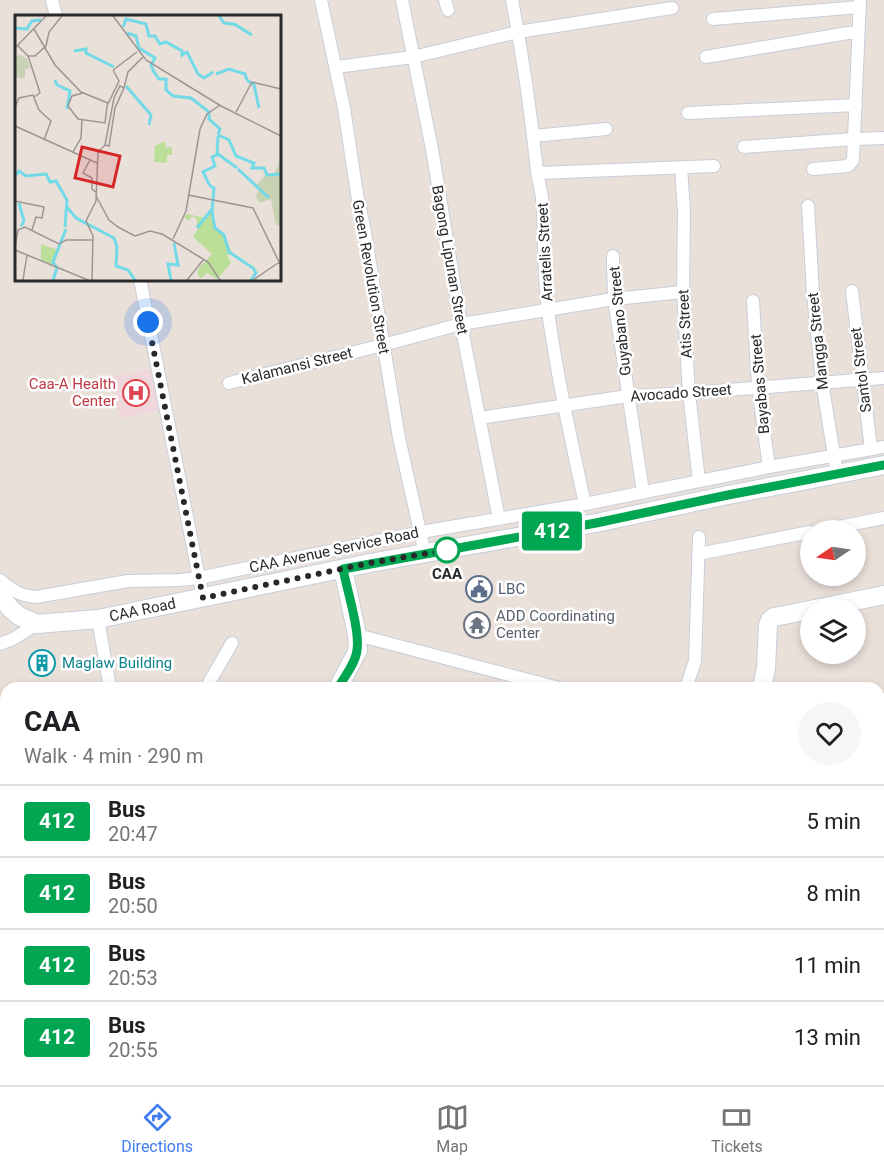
<!DOCTYPE html>
<meta charset="utf-8">
<style>
body{margin:0;font-family:Roboto,sans-serif;background:#f6f6f6;color:#202124;height:100vh;display:flex;flex-direction:column;font-size:22px;white-space:nowrap}
*{box-sizing:border-box;margin:0}
p{font-size:20px;color:#757577}
.icon{flex:none;width:33px;height:33px;fill:none;stroke:currentColor;stroke-width:2;stroke-linecap:round;stroke-linejoin:round}
.map{position:relative;flex:1;overflow:hidden}
.side{position:absolute;left:0px;top:682px;width:885px;height:404px;display:flex;flex-direction:column;background:#fff;border-radius:18px 18px 0 0;box-shadow:0 3px 9px #0003}
.side>*{flex:none}
.badge{padding:0 12px;border-radius:4px;font-size:21px;line-height:39px}
.needle{width:39px;rotate:257deg}
.tools{position:absolute;left:800px;top:520px;display:grid;gap:12px}
.tools a{display:grid;place-items:center;width:66px;height:66px;border-radius:50%;background:#fff;box-shadow:0 3px 9px #0003;font-size:30px}
.you{position:absolute;width:30px;height:30px;margin:-15px;border:4px solid #fff;border-radius:50%;background:#1a73e8;box-shadow:0 0 0 9px #1a73e833}
.map>.badge{position:absolute;translate:-50% -50%;box-shadow:0 0 0 3px #fff}
.round{display:grid;place-items:center;flex:none;width:63px;height:63px;border-radius:32px;background:#f6f6f6}
.overview{display:flex;align-items:center;justify-content:space-between;height:102px;padding:0 24px}
h1{font-size:28px;font-weight:700;line-height:45px}
ul{padding:0;list-style:none}
li{display:flex;align-items:center;gap:18px;height:72px;padding:0 24px;border-top:2px solid #e0e0e0}
li div{flex:1}
li b{display:block;font-size:22px}
li em{font-style:normal}
li .badge{min-width:66px;font-weight:700;text-align:center}
.dock{display:flex;justify-content:space-around;align-items:center;height:84px;border-top:2px solid #e0e0e0;background:#fff;font-size:16px;color:#757577}
.dock a{display:grid;justify-items:center;gap:3px}
.dock .current{color:#417def}
.map>svg:first-child{display:block}
.industrial{fill:#dbdae2}
.medical{fill:#f0d7dc}
.lines{fill:none;stroke-linecap:round;stroke-linejoin:round}
.street-casing{stroke:#c8ced9;stroke-width:14}
.secondary-casing{stroke:#c8ced9;stroke-width:20}
.street{stroke:#fff;stroke-width:12}
.secondary{stroke:#fff;stroke-width:18}
.line-casing{stroke:#fff;stroke-width:14}
.line{stroke:#00a651;stroke-width:9}
.walk{stroke:#282828;stroke-width:6;stroke-dasharray:0 10.8}
.stop-dot{fill:#fff;stroke:#00a651;stroke-width:3}
.labels{text-anchor:middle;stroke-width:5;stroke-linejoin:round;paint-order:stroke}
.street-label{font-size:15px;fill:#282828;stroke:#fff}
.health-label{font-size:15px;fill:#be3a42;stroke:#fff;text-anchor:end}
.stop-label{font-size:15px;font-weight:bold;fill:#282828;stroke:#fff}
.service-label{font-size:15px;fill:#4e5e75;stroke:#fff;text-anchor:start}
.worship-label{font-size:15px;fill:#5b616d;stroke:#fff;text-anchor:start}
.culture-label{font-size:15px;fill:#0d838f;stroke:#fff;text-anchor:start}
.inset-river{fill:none;stroke:#72dae7;stroke-width:3}
.inset-road{fill:none;stroke:#9c9693;stroke-width:1.5}
.view{fill:#d62828;fill-opacity:0.15;stroke:#d62828;stroke-width:3}
.inset-edge{fill:none;stroke:#282828;stroke-width:3}
</style>
<div class="map">
<svg width="884" height="1085" viewBox="0 0 884 1085">
<rect width="100%" height="100%" fill="#eae0da"/>
<path class="industrial" d="M287,1080H471L469,1085H305Z"/>
<path class="medical" d="M152,369L160,410L120,418L112,377Z"/>
<g class="lines">
<defs>
<g id="street">
<path d="M52,0L56,16"/>
<path d="M321,0L344,108L357,194L364,227L399,438L425,554"/>
<path d="M402,0L432,149L461,324L499,519"/>
<path d="M445,0L448,10"/>
<path d="M512,0C523,57 531,114 537,171C538,180 541,189 542,198C545,236 543,274 548,311C557,376 571,440 585,504"/>
<path d="M713,19L860,7"/>
<path d="M706,57L848,33H858"/>
<path d="M336,67L413,57L518,32L672,8"/>
<path d="M688,113L856,105"/>
<path d="M534,136L606,129"/>
<path d="M744,147L854,139L884,138"/>
<path d="M681,167L684,212L683,292L686,344L689,393L699,481"/>
<path d="M813,169L848,166L853,160L860,0"/>
<path d="M538,173L714,166"/>
<path d="M808,206L813,294L822,382L837,474"/>
<path d="M613,256L614,299L643,492"/>
<path d="M140,279L203,598"/>
<path d="M852,291L871,449"/>
<path d="M753,301L758,387L769,467"/>
<path d="M229,383L383,345L461,324L614,299L683,292"/>
<path d="M479,418L628,396L689,393L884,378"/>
<path d="M818,531L884,518"/>
<path d="M698,554L810,532"/>
<path d="M0,580C11,590 21,596 36,597L128,581L180,580L199,578L421,532L585,504L769,467L884,447"/>
<path d="M98,619L110,688"/>
<path d="M357,635L559,688"/>
<path d="M0,644L13,639L37,624"/>
<path d="M206,688L232,643"/>
<path d="M686,688L695,661L699,537"/>
<path d="M0,737L6,736"/>
<path d="M879,778L884,780"/>
<path d="M879,818L884,800"/>
<path d="M0,832L6,830"/>
<path d="M0,890L6,884"/>
<path d="M879,943L884,939"/>
<path d="M0,976L6,974"/>
<path d="M0,1017L6,1019"/>
<path d="M879,1033L884,1029"/>
<path d="M0,1064L6,1066"/>
<path d="M49,1080L65,1085"/>
<path d="M556,1080L564,1085"/>
<path d="M672,1080L673,1085"/>
<path d="M73,1085L75,1080"/>
<path d="M810,1085L817,1080"/>
</g>
<g id="secondary">
<path id="s1" d="M0,596L11,609L19,616L37,624L98,619L370,563L596,523L728,495L884,465"/>
<path d="M814,609L884,595"/>
<path d="M338,688L358,650L357,635L343,569"/>
<path d="M762,688L766,668L768,625L770,620L774,617L810,610"/>
<path d="M247,1085L248,1080"/>
</g>
</defs>
<use href="#street" class="street-casing"/>
<use href="#secondary" class="secondary-casing"/>
<use href="#street" class="street"/>
<use href="#secondary" class="secondary"/>
</g>
<g class="lines">
<defs>
<path id="line" d="M338,688C344,677 356,663 357,650C360,630 347,590 343,569L596,523L728,495L884,465"/>
</defs>
<use href="#line" class="line-casing"/>
<use href="#line" class="line"/>
<path class="walk" d="M148,322L203,598L370,563L447,550"/>
</g>
<defs>
<symbol id="hospital-ring" viewBox="-11 -11 22 22"><circle r="9.5" fill="#fff" stroke="#e0444e" stroke-width="1.5"/><path d="M-5-5h3v3.5h4V-5h3V5h-3V1.5h-4V5h-3Z" fill="#e0444e"/></symbol>
<symbol id="civic-ring" viewBox="-11 -11 22 22"><circle r="9.5" fill="#fff" stroke="#5c6f8a" stroke-width="1.5"/><path d="M-.6-6.5H3V-4.5H.6V-3L4-1V1h2V6H-6V1h2V-1L-.6-3ZM-1.2 2.5V6h2.4V2.5Z" fill="#5c6f8a"/></symbol>
<symbol id="temple-ring" viewBox="-11 -11 22 22"><circle r="9.5" fill="#fff" stroke="#6b7280" stroke-width="1.5"/><path d="M0-6L5-2H3V0L6.5 2.5H4V6H1.5V3h-3V6H-4V2.5H-6.5L-3 0V-2H-5Z" fill="#6b7280"/></symbol>
<symbol id="building-ring" viewBox="-11 -11 22 22"><circle r="9.5" fill="#fff" stroke="#0f9aa8" stroke-width="1.5"/><path d="M-4-6H4V6H1V3H-1V6H-4ZM-2.5-4.3h1.7v1.8h-1.7ZM.8-4.3h1.7v1.8H.8ZM-2.5-1h1.7V.8h-1.7ZM.8-1h1.7V.8H.8Z" fill="#0f9aa8"/></symbol>
</defs>
<g fill-rule="evenodd">
<use href="#hospital-ring" x="121" y="378" width="30" height="30"/>
<use href="#civic-ring" x="464" y="574" width="30" height="30"/>
<use href="#temple-ring" x="462" y="610" width="30" height="30"/>
<use href="#building-ring" x="27" y="648" width="30" height="30"/>
</g>
<circle class="stop-dot" cx="447" cy="550" r="12"/>
<g class="labels">
<g class="street-label">
<text transform="translate(545 252) rotate(-93)" y="5">Arratelis Street</text>
<text transform="translate(450 260) rotate(80)" y="5">Bagong Lipunan Street</text>
<text transform="translate(371 277) rotate(80)" y="5">Green Revolution Street</text>
<text transform="translate(620 321) rotate(-96)" y="5">Guyabano Street</text>
<text transform="translate(685 324) rotate(-93)" y="5">Atis Street</text>
<text transform="translate(818 341) rotate(-96)" y="5">Mangga Street</text>
<text transform="translate(297 366) rotate(-14)" y="5">Kalamansi Street</text>
<text transform="translate(861 370) rotate(-97)" y="5">Santol Street</text>
<text transform="translate(760 384) rotate(-95)" y="5">Bayabas Street</text>
<text transform="translate(681 393) rotate(-4)" y="5">Avocado Street</text>
<text transform="translate(334 550) rotate(-12)" y="5">CAA Avenue Service Road</text>
<text dy="5" stroke="none"><textPath href="#s1" startOffset="154">CAA Road</textPath></text>
</g>
<g class="health-label">
<text x="116" y="389">Caa-A Health<tspan x="116" dy="17">Center</tspan></text>
</g>
<g class="stop-label">
<text x="447" y="579">CAA</text>
</g>
<g class="service-label">
<text x="498" y="594">LBC</text>
</g>
<g class="worship-label">
<text x="496" y="621">ADD Coordinating<tspan x="496" dy="17">Center</tspan></text>
</g>
<g class="culture-label">
<text x="62" y="668">Maglaw Building</text>
</g>
</g>
<g transform="translate(15 15)">
<rect width="266" height="266" fill="#eae0da"/>
<path d="M150,126L151,133L157,132V140H152V148L139,147L140,131ZM196,196L200,213L209,220L218,239L212,240L216,248L202,264L192,258L186,263L183,260V254L197,239L178,222L183,214L181,203L177,201L174,206L169,202L172,199L191,203ZM26,229L43,235L37,247L41,251L26,245Z" fill="#bbde99"/>
<path d="M5,40L12,44L15,53L10,54V62L6,64L0,61V41ZM265,145V211L261,210L256,184L245,188L241,182L244,174L240,172L250,160L259,159Z" fill="#c7d2b2"/>
<path class="inset-river" d="M204,1L209,8L219,9L237,20M108,12L111,4L131,9L134,21H140L145,29L151,27L167,36V40L172,37L183,59L189,63L198,57M0,13L12,14L17,6L26,5M112,18L121,21L124,33L140,43L136,50L139,57L144,64H151V75L158,81L176,83L194,97V104L205,114L203,120M59,36L71,34V38L99,52M201,59L214,54L230,59L232,65M40,65L42,70L55,76L52,94M232,65L239,70L244,93M111,71L136,100L134,110M203,120L214,125L221,141L239,148L237,153H249L252,160L266,159M203,139L222,153M223,154L254,183M1,160L4,156L11,161L31,159L35,167L41,166L52,185L50,212M195,171L188,157L200,151L197,142L202,140L203,121M195,171L199,173L197,197L200,213L209,220L214,237L238,253L241,258L236,265M4,188L9,206L6,211M51,191L61,203L99,223L102,232L101,251L113,255L120,265M182,213L197,194M38,265L42,253L38,247L51,214M156,265L153,249L163,250L159,228"/>
<path class="inset-road" d="M98,1L131,45L206,91L266,121M19,14L40,50L66,77L93,88M2,30L13,41L20,62L25,78L19,82M0,33L31,1M13,41H20L31,31L34,17L47,1M98,55L122,37M68,78L57,81L53,91L63,104L90,108L92,91L104,66L98,55M0,92L4,83L18,80L24,95L36,106L29,125M221,97L237,67L266,74M0,111L82,148M90,130L94,131L100,93L109,73M58,137L66,123L67,104M75,145L68,158L77,163V174L81,177M173,180L238,193L266,251M81,181L94,205L103,212L120,221L135,216L147,219L193,247L205,265M0,186L29,192L27,203L21,202L17,215M158,224L171,196L185,114L192,99L205,90M0,231L3,215L10,212L44,229L51,225H78M0,235L73,265M8,265L12,240M77,265L78,221L71,206L81,186L83,137L90,130L99,83L105,71L109,73L113,57L129,41M172,265L189,244M238,265L266,246"/>
<path class="view" d="M67,132L105,141L98,172L60,163Z"/>
<rect width="266" height="266" class="inset-edge"/>
</g>
</svg>
<div class="tools">
<a><svg class="needle" viewBox="-14 -14 28 28"><path d="M0-13l5 13h-10z" fill="#e53935"/><path d="M0 13l5-13h-10z" fill="#757577"/></svg></a>
<a><svg class="icon" aria-label="layers" viewBox="0 0 24 24"><path d="M12 4l9 5-9 5-9-5zM3 14l9 5 9-5"/></svg></a>
</div>
<div class="you" style="left:148px;top:322px"></div>
<b class="badge" style="left:552px;top:531px;background:#00a651;color:#fff">412</b>
<section class="side">
<div class="overview"><div><h1>CAA</h1><p>Walk · 4 min · 290 m</p></div><a class="round"><svg class="icon" aria-label="heart" viewBox="0 0 24 24"><path d="M12 20l-8-8c-3-5 5-10 8-4 3-6 11-1 8 4z"/></svg></a></div>
<ul>
<li><span class="badge" style="background:#00a651;color:#fff">412</span><div><b>Bus</b><p>20:47</p></div><em>5 min</em></li>
<li><span class="badge" style="background:#00a651;color:#fff">412</span><div><b>Bus</b><p>20:50</p></div><em>8 min</em></li>
<li><span class="badge" style="background:#00a651;color:#fff">412</span><div><b>Bus</b><p>20:53</p></div><em>11 min</em></li>
<li><span class="badge" style="background:#00a651;color:#fff">412</span><div><b>Bus</b><p>20:55</p></div><em>13 min</em></li>
</ul>
</section>
</div>
<nav class="dock">
<a class="current"><svg class="icon" aria-label="directions" viewBox="0 0 24 24"><path d="M12 3l9 9-9 9-9-9zM9 14v-3h6M13 9l2 2-2 2"/></svg>Directions</a>
<a><svg class="icon" aria-label="map" viewBox="0 0 24 24"><path d="M3 6l6-2 6 2 6-2v14l-6 2-6-2-6 2zM9 4v14M15 6v14"/></svg>Map</a>
<a><svg class="icon" aria-label="tickets" viewBox="0 0 24 24"><path d="M3 7h18v10H3zM15 7v10"/></svg>Tickets</a>
</nav>
